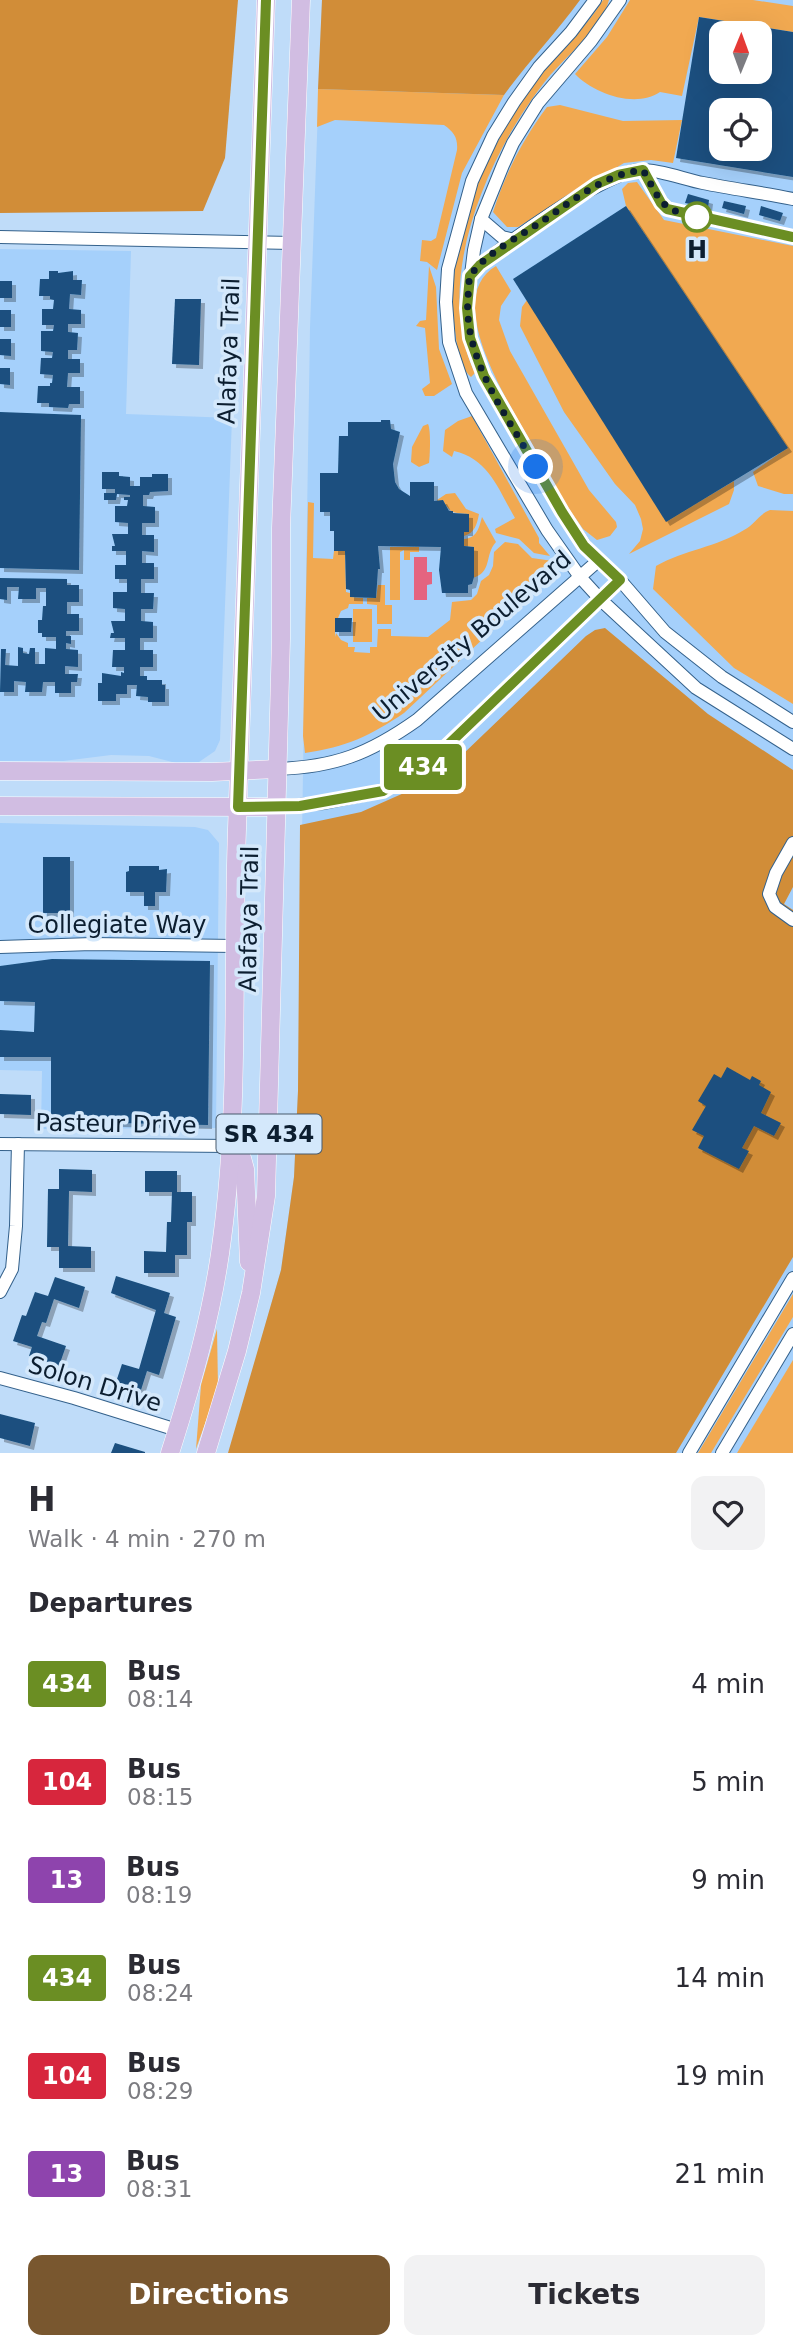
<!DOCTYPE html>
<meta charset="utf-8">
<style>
body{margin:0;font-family:"DejaVu Sans",sans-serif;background:#f2f2f3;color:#2b2b33;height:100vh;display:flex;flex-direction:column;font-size:26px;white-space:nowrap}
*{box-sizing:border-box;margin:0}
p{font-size:23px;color:#7c7c81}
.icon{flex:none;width:38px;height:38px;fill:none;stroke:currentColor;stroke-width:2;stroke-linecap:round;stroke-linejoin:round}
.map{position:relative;height:1453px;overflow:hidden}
.details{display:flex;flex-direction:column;background:#fff;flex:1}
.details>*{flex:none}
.badge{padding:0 14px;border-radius:5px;font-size:24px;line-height:46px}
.needle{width:46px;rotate:1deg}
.buttons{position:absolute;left:709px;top:21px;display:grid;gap:14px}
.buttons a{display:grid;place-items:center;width:63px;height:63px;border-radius:14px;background:#fff;box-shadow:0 7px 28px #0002;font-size:35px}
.you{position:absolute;width:35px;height:35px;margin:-18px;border:5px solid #fff;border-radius:50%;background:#1a73e8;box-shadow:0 0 0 10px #1a73e833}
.map>.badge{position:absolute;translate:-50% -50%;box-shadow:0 0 0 4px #fff}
h2{padding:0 28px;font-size:26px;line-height:63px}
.round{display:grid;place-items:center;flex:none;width:74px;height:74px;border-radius:14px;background:#f2f2f3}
.headline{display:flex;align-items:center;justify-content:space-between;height:119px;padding:0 28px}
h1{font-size:33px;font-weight:700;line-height:52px}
.button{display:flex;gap:14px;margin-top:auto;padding:14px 28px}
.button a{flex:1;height:80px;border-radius:14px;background:#79572f;color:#fff;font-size:28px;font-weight:700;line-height:80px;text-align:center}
.button a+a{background:#f2f2f3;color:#2b2b33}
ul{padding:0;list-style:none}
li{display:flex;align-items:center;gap:21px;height:98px;padding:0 28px}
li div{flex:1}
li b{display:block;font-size:26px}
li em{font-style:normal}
li .badge{min-width:77px;font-weight:700;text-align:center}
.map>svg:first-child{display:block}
.built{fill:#a5d0fb;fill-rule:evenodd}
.green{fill:#f1a951}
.forest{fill:#d18d38}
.water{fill:#e46480}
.building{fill:#1a507f;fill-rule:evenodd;filter:url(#shadow)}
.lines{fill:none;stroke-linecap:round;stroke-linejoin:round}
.street-casing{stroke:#34618b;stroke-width:14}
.primary-casing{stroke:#fff;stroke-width:19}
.street{stroke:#fff;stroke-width:12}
.primary{stroke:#d1bde2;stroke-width:18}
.line-casing{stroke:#fff;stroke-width:16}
.line{stroke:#6b8e23;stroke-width:10}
.walk{stroke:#0c1e30;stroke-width:7;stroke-dasharray:0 12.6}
.stop-dot{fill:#fff;stroke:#6b8e23;stroke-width:3.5}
.labels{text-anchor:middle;stroke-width:7;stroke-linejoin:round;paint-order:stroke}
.shield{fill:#d4e8fb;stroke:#485b6d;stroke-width:2}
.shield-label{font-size:23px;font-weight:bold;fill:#0c1e30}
.stop-label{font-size:24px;font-weight:bold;fill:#0c1e30;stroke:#d4e8fb}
.street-label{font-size:24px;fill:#0c1e30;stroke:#d4e8fb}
</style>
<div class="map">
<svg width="793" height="1453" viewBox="0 0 793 1453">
<defs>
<filter id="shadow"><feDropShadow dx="4" dy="4" stdDeviation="0" flood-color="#0004"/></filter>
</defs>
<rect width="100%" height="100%" fill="#bfdcf9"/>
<g class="built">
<path d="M322,0H793V1453H229L281,1270L294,1177L298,1091L310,328ZM721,33H760V72H721ZM721,110H760V149H721Z"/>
<path d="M0,249L131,251L126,414L232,418L220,740L215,751L199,762L176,763L149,756L111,755L63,761H0Z"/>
<path d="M0,823L195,827L208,830L219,843L216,1128L41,1129L42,1071L0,1070Z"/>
</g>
<g class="green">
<path d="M603,0H609C602,28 565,57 547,79C488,153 431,282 475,373L471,377C458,366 456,338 454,322C444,238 493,133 545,70C565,46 587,26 603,0Z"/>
<path d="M630,0H753L793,6V32L699,17L682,96L660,92C635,109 593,93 575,74L607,37Z"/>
<path d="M318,89L504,95L462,173L437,270L427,262L420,261L422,240L431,241L436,238L457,150C458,138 454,132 444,125L335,120L317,127Z"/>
<path d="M560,105L623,121L682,120L673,163L651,160L624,163L518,227H507L493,212C505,174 523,139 547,107Z"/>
<path d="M637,182L664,220L793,246V494H784L758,486L753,472L787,448L626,206L622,189L628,183Z"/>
<path d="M429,266L436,287L439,349L452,384L434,396H425L422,389L430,383L425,328L416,326L420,321L426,320Z"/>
<path d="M496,266L511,291L501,306L499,320L510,351L589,490L616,522L617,527L610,536L597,540L583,529L569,509C556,488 544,466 532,444C511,406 440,299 496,266Z"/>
<path d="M527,300L666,521L734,481V490L729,504L629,554L640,541L643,529L641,519L635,505L615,484L564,412L520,326L522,307Z"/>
<path d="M472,416L539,538V543L550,556L534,553L519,539L496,533L495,529L515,518C498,489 489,459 454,451L452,457L443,451L445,430L458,421Z"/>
<path d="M428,424C431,430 430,455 429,463L419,467L411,462L412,447L423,426Z"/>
<path d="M455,493L466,509L479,514C477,524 475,533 464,536V532L469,531V514C454,513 450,514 443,500L438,502L437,500L446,494Z"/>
<path d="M308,502L314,503L313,558L333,559L334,551H345L346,592L350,593L351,597L363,598V604H349L348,608L341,611L338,618H335V637L336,633L341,640L348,643V647H355L354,652L370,653V647H377L378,629H391V636L428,637L450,620L452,602L471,600L477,594L481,581L489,575L493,566L494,552L505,542L518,544L532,558L553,561L551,569L553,573L404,713C370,736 346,747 305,753L303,736Z"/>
<path d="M770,510L793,511V704L734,668L653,589L656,566C684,550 717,547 744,530C755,524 759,514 770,510Z"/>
<path d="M482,517L496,542C484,555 493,573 472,578L474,577V547L464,546V539C477,538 479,528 482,517Z"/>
<path d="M390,547H419V552H410V560H404V550L400,552V600H390Z"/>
<path d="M378,585H385V605H392V624H377V605L367,604V598H376Z"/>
<rect x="353" y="609" width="19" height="33"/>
<path d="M793,1294V1317L711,1453H698Z"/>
<path d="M217,1329L218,1387L196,1449L201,1385Z"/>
<path d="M793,1360V1453H737Z"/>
</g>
<g class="forest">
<path d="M0,0H238L225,158L203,211L0,213Z"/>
<path d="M322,0H580C556,33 528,62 504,95L318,89Z"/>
<path d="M605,628L708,714L793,770V887L784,904L793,910V1257L676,1453H228L281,1270L294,1177L298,1091L300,825L361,812L422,785L461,756L586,636L595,630Z"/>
</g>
<path class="water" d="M414,557H427V572H432V584L427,585V600H414Z"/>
<g class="building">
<path d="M699,17L793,32V177L676,158ZM721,33H760V72H721ZM721,110H760V149H721Z"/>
<path d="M688,194L709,200L708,208L685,203Z"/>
<path d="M724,201L746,206L744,214L722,208Z"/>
<path d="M626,206L788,448L666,522L513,279Z"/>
<path d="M761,206L783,213L780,221L759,215Z"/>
<path d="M49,271H58V273L73,271V280H82L81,295L70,294L69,309L81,310V324H68V332L78,333L77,350H68V359H80V373H68L67,387H80V404H69L68,408L49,407V403H37L38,386H50V383H52L53,375L40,374L41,358H52L53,352L41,351V331H53L54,325H42V309H53L54,300L50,299V296H39L40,279H49Z"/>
<rect x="0" y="281" width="12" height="17"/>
<path d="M175,299H201L199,365L172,364Z"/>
<rect x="0" y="310" width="11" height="17"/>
<path d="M0,339H11V356L0,355Z"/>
<path d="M0,368H10V385L0,384Z"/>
<path d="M0,412L81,415L79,570L0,568Z"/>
<path d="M381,420H390L391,429L400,432L393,464L395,482L399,489L410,496V482H434V501L443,500L449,511H453V513L469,514V532H464V546L474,547V577L472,584L468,585V593H442L439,570L441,547L378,546L380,569H378L376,598L350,597V590L346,589L345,551H334V531H330V512H320V473H338L339,436H348V422H381Z"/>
<path d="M102,472H119V476L130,477V486H140V477H152V474H168V491L150,492L149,495H143V506L155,507V523H142V535H154V552L142,551V563H154V579H141V593H154L153,609H141V621L153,622V638H140V650H153V667H140V676H147V680H162V685H165V702H148V697L136,696L137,685H127V694H116V701H98V683H102V673L121,676V672L124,673V667H112L113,650H125V638H110L111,633H114L111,621H125V609L113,608V592H127V579H115V565H126V551H112V546H115L112,534H128V523L115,522V506H127L128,500H124V497H130V495L117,494L116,500H104V493H115V489H102Z"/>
<path d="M0,578L67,579V585H79V602H67V614H79V631H66V636H71V644L66,643V649L78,650V667L65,666V674H78L77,682H71V693H55V682H43L42,692H25L26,682L14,681V692H0L1,649H6L5,665L18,666V647L23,648V653L29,654L30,648H35V664H45V648L56,649V637H42V633H38V620H42L43,606H46V588H36V599H18L19,587H7V600L0,599Z"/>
<path d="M335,618H352L351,632H335Z"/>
<rect x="43" y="857" width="27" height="56"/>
<path d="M129,866H159V870L167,869L166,892H155V906H144V892H126V872L129,871Z"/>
<path d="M52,959L210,961L208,1125L118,1123V1117H51V1057H0V1030L34,1032L35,1002L0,1001V966Z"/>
<path d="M727,1067L750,1080L752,1076L761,1081L759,1085L771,1092L761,1113L781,1123L774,1136L754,1126L742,1148L749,1151L739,1169L698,1148L704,1136L692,1130L706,1106L698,1101L714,1074L721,1078Z"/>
<path d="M0,1094L31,1095V1115L0,1114Z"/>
<path d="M59,1169L92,1170V1192L69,1191L68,1246L91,1247V1268H59V1247H47L48,1189H59Z"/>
<path d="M145,1171H177V1192H192V1222H187V1255H175V1273H144V1251L166,1252L167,1222H171L172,1192H145Z"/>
<path d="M116,1276L170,1293L164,1313L176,1317L159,1375L147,1371L141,1390L116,1382L122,1364L139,1369L156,1310L111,1293Z"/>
<path d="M55,1277L85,1287L79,1308L54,1299L46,1323L42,1322L37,1336L66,1346L59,1366L29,1356L32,1347L13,1341L22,1315L26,1316L35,1292L48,1296Z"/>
<path d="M0,1414L35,1423L30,1446L0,1438Z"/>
<path d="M115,1443L145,1452V1453H111Z"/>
</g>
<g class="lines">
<defs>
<g id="street">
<path d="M595,0L571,32L539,67L514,102L493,136L472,181L448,269L446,302L449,342L466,393L547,530L580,577L601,600L696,688L793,749"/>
<path d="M620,0L591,41L538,103L513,143L503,165L481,219L474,250L467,308L470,338L484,377L562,512L585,546L620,580L665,632L722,677L793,722"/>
<path d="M643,170L661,203L667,209L793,237"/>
<path d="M481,219L502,237L514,240"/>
<path d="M0,237L292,243"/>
<path d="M470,276C494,249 606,171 641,170C662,170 683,179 703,183C733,189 763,193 793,199"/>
<path d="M277,769C335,767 369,754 417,720L599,560"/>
<path d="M276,807L324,803L383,791L429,763L620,580"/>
<path d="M793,843L776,873L769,894L775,907L793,920"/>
<path d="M0,947L92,944L235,946"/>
<path d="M0,1144L231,1146"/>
<path d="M0,1292L12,1269L16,1226L18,1144"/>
<path d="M0,1378L74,1398L177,1430"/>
<path d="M689,1453L793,1278"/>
<path d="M722,1453L793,1334"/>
</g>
<g id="primary">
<path d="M0,771L212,772L277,769"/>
<path d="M0,806L276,807"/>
<path d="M231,1146L242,1158L245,1169L249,1262"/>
<path d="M170,1453C192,1384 213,1312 222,1239C240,1104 232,966 237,829C247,553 256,276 266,0"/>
<path d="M206,1453L237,1351L251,1293L266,1196L281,639V528L301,0"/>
</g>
</defs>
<use href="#street" class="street-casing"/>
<use href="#primary" class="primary-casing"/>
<use href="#street" class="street"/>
<use href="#primary" class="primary"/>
</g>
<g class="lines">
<defs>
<path id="line" d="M266,0L238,807L300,806L383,791L429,763L620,580L584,546L562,512L484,376L470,338L467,308L470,276L480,265L597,184L618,175L643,170L661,203L667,209L793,237"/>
</defs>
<use href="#line" class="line-casing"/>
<use href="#line" class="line"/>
<path class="walk" d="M536,467C506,414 463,359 468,296C469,289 468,280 471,275C484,254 524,234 544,220C575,199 605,174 643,170C662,203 659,209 699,218L697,217"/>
</g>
<circle class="stop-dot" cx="697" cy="217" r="14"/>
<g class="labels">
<rect class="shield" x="216.5" y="1114.5" width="105" height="39" rx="5"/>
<g class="shield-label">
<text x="269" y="1142">SR 434</text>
</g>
<g class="stop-label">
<text x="697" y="258">H</text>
</g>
<g class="street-label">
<text transform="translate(229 351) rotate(-88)" y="8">Alafaya Trail</text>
<text transform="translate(472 636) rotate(-40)" y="8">University Boulevard</text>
<text transform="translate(249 919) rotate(-89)" y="8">Alafaya Trail</text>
<text x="117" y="933">Collegiate Way</text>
<text transform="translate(116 1124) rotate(1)" y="8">Pasteur Drive</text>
<text transform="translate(95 1384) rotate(17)" y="8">Solon Drive</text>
</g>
</g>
</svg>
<div class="buttons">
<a><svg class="needle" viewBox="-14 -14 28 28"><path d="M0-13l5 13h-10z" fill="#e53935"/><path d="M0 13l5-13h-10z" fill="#7c7c81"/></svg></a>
<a><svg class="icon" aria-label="locate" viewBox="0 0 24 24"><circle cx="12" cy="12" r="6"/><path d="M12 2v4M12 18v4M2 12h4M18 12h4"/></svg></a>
</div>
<div class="you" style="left:536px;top:467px"></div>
<b class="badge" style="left:423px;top:767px;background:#6b8e23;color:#fff">434</b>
</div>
<section class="details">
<div class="headline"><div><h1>H</h1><p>Walk · 4 min · 270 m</p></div><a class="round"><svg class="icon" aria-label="heart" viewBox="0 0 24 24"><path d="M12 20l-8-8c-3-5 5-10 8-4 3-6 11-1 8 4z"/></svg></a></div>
<h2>Departures</h2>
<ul>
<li><span class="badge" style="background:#6b8e23;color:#fff">434</span><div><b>Bus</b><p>08:14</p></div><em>4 min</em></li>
<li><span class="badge" style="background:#d7263d;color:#fff">104</span><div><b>Bus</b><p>08:15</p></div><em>5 min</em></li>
<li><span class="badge" style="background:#8e44ad;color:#fff">13</span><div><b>Bus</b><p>08:19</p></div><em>9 min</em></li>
<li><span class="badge" style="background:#6b8e23;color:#fff">434</span><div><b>Bus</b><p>08:24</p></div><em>14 min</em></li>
<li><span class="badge" style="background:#d7263d;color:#fff">104</span><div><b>Bus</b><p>08:29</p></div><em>19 min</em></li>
<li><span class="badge" style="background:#8e44ad;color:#fff">13</span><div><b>Bus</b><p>08:31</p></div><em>21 min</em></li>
</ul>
<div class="button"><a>Directions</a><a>Tickets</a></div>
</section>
